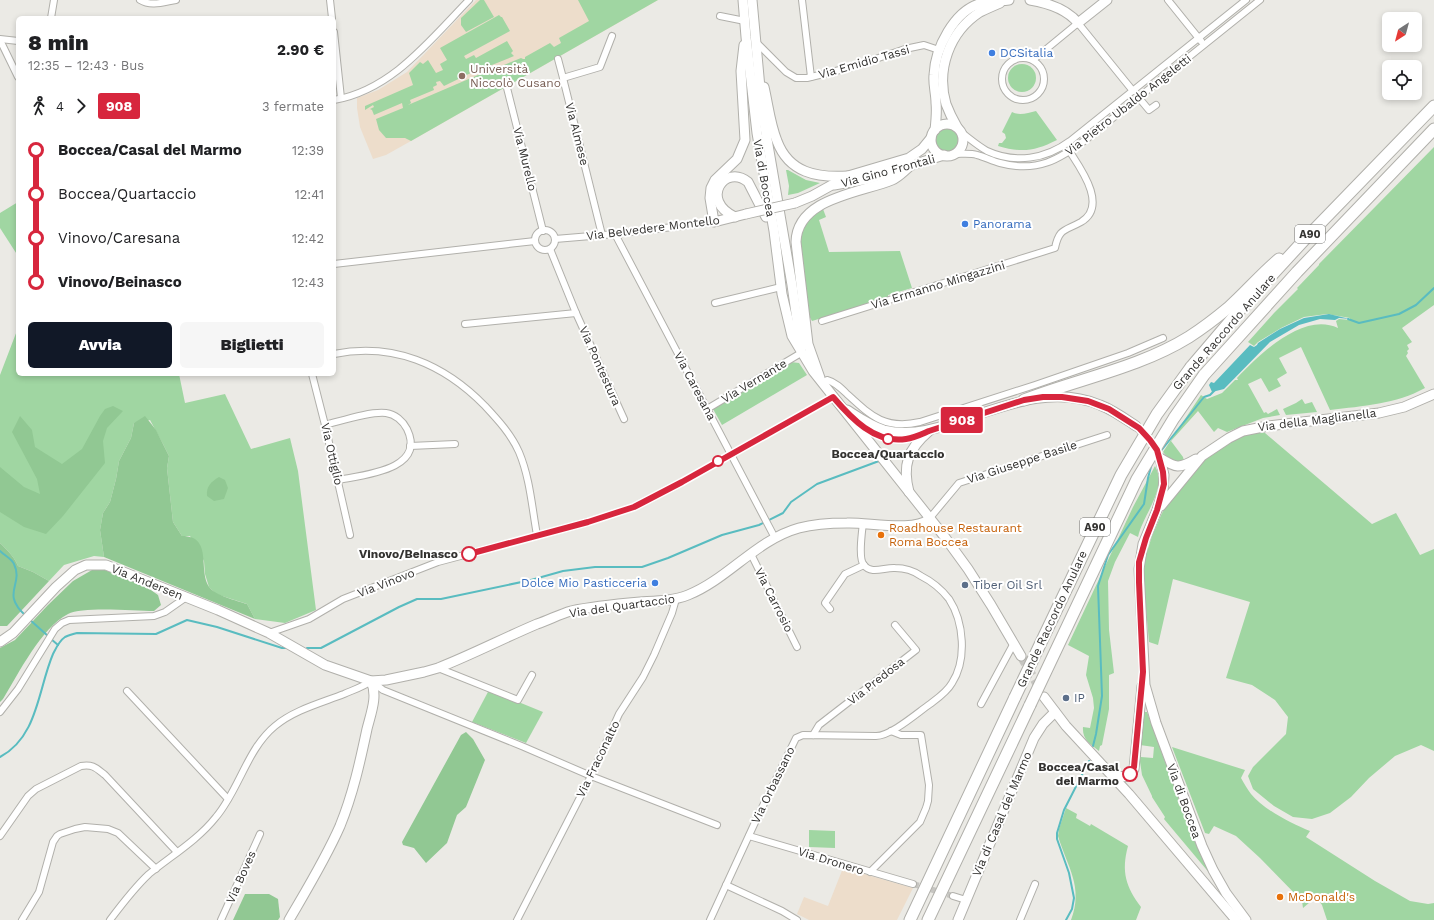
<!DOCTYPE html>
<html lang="it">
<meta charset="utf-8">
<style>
body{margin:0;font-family:"Work Sans",sans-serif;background:#f6f6f6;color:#202124;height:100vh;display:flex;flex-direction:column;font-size:15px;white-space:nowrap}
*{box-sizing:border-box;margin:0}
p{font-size:13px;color:#757577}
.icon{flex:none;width:22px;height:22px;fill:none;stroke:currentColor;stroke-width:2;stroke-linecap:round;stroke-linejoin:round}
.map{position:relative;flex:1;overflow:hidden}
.drawer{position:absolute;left:16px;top:16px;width:320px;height:360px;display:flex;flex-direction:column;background:#fff;border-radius:6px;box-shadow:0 2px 6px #0003}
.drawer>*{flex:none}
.badge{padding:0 8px;border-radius:3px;font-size:14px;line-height:26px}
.needle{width:26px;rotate:216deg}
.tools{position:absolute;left:1382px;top:12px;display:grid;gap:8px}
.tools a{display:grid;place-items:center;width:40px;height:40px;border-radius:6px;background:#fff;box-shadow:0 2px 6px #0003;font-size:20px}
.map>.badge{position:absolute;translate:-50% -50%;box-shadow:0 0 0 2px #fff}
.legs{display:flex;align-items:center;gap:6px;height:44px;padding:0 12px;font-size:13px}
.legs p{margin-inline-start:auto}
.head{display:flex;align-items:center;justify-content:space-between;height:68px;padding:0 12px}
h1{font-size:22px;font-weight:800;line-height:30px}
.button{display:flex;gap:8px;margin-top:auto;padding:8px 12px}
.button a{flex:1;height:46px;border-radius:6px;background:#111827;color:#fff;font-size:16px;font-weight:800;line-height:46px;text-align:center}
.button a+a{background:#f6f6f6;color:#202124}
ul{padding:0 12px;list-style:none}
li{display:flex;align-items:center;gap:14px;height:44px;font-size:15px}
li i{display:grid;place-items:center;width:6px;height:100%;margin:0 5px;background:currentColor}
li i::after{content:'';width:10px;height:10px;margin:-5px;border:3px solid;border-radius:50%;background:#fff}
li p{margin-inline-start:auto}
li:first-child i{background:linear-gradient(#0000 50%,currentColor 0)}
li:last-child i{background:linear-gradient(currentColor 50%,#0000 0)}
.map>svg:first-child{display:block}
.education{fill:#edddcb}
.green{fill:#a0d6a2;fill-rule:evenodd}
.forest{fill:#91c893}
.water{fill:#59bcc0}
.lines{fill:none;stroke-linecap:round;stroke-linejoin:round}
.stream{stroke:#59bcc0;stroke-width:2}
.street-tunnel{stroke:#c6c5c1;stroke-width:6;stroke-dasharray:6 3;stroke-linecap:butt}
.secondary-tunnel{stroke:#c6c5c1;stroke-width:9;stroke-dasharray:9 4.5;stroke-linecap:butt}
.street-casing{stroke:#b1b0ab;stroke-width:8}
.secondary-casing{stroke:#b1b0ab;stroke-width:11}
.highway-casing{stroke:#b1b0ab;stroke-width:13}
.street{stroke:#fff;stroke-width:6}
.secondary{stroke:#fff;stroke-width:9}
.highway{stroke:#fff;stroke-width:11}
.secondary-bridge-casing{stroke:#b1b0ab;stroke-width:11;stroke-linecap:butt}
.highway-bridge-casing{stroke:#b1b0ab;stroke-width:13;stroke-linecap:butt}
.secondary-bridge{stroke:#fff;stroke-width:9}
.highway-bridge{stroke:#fff;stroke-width:11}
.line-1-casing{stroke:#fff;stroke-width:9}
.line-1{stroke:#d7263d;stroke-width:6}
.shop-dot{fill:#3f7fe0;stroke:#fff;stroke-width:1.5}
.education-dot{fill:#8d6e63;stroke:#fff;stroke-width:1.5}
.stop-1-dot{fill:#fff;stroke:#d7263d;stroke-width:2}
.food-dot{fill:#e8710a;stroke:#fff;stroke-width:1.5}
.service-dot{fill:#5c6f8a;stroke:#fff;stroke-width:1.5}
.labels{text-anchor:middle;stroke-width:4;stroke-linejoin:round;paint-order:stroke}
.shield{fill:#fff;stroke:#70706e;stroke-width:1}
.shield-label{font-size:11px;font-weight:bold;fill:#333230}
.shop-label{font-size:12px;fill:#366cbe;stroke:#fff;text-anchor:start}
.street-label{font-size:12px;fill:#333230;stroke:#fff}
.education-label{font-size:12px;fill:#785e54;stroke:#fff;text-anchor:start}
.stop-label{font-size:12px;font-weight:bold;fill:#333230;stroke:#fff;text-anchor:end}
.food-label{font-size:12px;fill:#c56008;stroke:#fff;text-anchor:start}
.service-label{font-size:12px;fill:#4e5e75;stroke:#fff;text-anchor:start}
</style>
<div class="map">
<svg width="1434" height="920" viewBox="0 0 1434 920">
<rect width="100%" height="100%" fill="#ebeae5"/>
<g class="education">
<path d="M476,0H658L411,141L386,155L373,159L360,127L357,108V98L378,90L407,72Z"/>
<path d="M843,868L913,888L897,920H809L797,914L804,897L828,906Z"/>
</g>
<g class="green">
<path d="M480,0H484L494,17L466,32L461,25V18Z"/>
<path d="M578,0H658L411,141L405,138H386L379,130L376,119L403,108L402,103L374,115L372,110L370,109L374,107L373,105L365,110V106L413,85L409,73L420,62L423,64L428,60L436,73L443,70L440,64L447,60L440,48L499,15L501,17H502L510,31L464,56L466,59L474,55L476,58L507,41L513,51L511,53L514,56L487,67L489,71L521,58L523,59H525V57L550,43L554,47L561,43L559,38L589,21ZM481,68H484L485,72L408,105L411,103L410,100L434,90L433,87L437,85L436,82L440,81L444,86Z"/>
<circle cx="1022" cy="78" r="14"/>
<path d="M1036,111L1057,140C1035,151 1022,153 998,146L999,143H1002L1006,138L1005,134L1002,132L1012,112C1019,116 1028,113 1036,111Z"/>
<circle cx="948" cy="140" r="13"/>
<path d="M1434,147V305L1402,328L1412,342L1407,345L1409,349L1407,351L1408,353L1406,356L1425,388C1396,404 1363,406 1330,410L1301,347L1279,358L1287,373L1277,379L1281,386L1269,392L1261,378L1248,384L1264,413L1266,412L1268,414L1277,409L1280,415L1263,418L1227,432L1218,428L1214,432L1198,411L1171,441L1183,457L1184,461L1181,464L1169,459L1163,452L1201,395L1207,399L1222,393L1235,380H1238L1237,378C1259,355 1303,311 1338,328L1336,321L1339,319L1350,320V318L1327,314L1304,317L1281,328L1258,342L1254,346L1248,342L1274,313L1298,289L1297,288L1319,265V264Z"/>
<path d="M786,170H788L806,180L820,183L798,193L788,195L789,186Z"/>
<path d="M18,202V256L0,228V213Z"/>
<path d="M823,209L826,217L819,220L829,252L900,251L912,288L888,295V298L812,321L808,314L799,237L809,219Z"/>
<path d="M18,328V374H179L185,403L225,394L251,449L290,438L298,471L316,610L285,623L255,619L247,604L216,594L209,587L205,574L204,561L190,536H182L173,522L167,468L169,456L163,444L150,420L134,423L131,438L119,461L116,479L110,502L103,513L100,530L104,557L94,556L64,565L49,581L33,572L18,566C14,556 7,550 0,543V375Z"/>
<path d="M791,362L799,363L807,375L722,425L713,409Z"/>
<path d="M1302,399L1305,404L1312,402L1317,412L1286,415L1283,409L1296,403Z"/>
<path d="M1258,427L1372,524L1396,513L1420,555L1434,549V751L1421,745L1395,756L1369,778L1351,797L1330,813L1312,819L1293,817L1274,806L1253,789L1248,776L1253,767L1286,734L1288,717L1275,700L1252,685L1226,678L1250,602L1173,579L1158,645L1149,642L1143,575L1145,558L1152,536L1162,513L1187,474L1209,451Z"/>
<path d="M1155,466C1168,489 1143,514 1138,537L1130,533L1115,562L1108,581L1109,630L1114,673L1109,675V709L1102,745L1100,746L1099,751C1090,744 1082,739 1083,727L1090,728L1094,708L1093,698L1086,675L1089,656L1068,645L1133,507Z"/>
<path d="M489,690L543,712L526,743L472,722Z"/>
<path d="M1143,712H1147L1193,838L1211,875L1164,819L1165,817L1152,797V796L1142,775L1139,755H1141V757L1153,758L1154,747L1140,745Z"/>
<path d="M1172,747L1245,770L1241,778C1244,783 1247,789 1251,794C1263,809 1292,824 1310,831L1306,837L1375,881L1410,901L1428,904L1434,903V920H1327L1322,905L1316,897L1303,908L1302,901L1260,858L1236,836L1214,826L1209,834L1205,833Z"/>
<path d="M1066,808L1077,814L1076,818L1090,826L1091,824L1128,846C1121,872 1126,887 1141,907L1136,920H1071C1084,887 1067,866 1058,836L1059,829Z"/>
<path d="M809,830L835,831V848L809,847Z"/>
</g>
<g class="forest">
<path d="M113,406L123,411L107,428L103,441L105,463L63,516L46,534L24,527L0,512V467L24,487L40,494L37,479L12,432L20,416L32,430L35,447L62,464L82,449L100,416L105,409Z"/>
<path d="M145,416L156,430L169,456L167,468L173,522L182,536C214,536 197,571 210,588C215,595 237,601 247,604L255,619L104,557L100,530L103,513L110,502L116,479L119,461L131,438L134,423Z"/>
<path d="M219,477L225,480L228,488L224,499L214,501L207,496C206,486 211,482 219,477Z"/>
<path d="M0,543C7,550 14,556 18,566L33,572L49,581L7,626H0Z"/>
<path d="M92,570H105L148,588L158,595L161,605L154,611C135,611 83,606 68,614C41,628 19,673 3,699L0,702V648L15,640L48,605L73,581Z"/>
<path d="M466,732L473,739L485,760L466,807L457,815L447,843L426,863L414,848L403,845L402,842L461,735Z"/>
<path d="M245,894H269L278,899L280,917L278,920H233Z"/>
</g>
<path class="water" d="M1329,314L1350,319L1339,318L1335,320L1320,319L1299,325L1270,342L1224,389L1212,392L1209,385L1211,382L1214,383L1250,345L1254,347L1257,345L1258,343L1280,329L1304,318Z"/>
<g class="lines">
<g class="stream">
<path d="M1348,319L1359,323L1399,314L1416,305L1434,288"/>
<path d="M1160,452L1204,397L1210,395L1215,390"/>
<path d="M0,551C4,555 12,559 14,564C24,585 0,593 26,616"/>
<path d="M29,619L48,636"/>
<path d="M51,639L58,645"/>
<path d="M307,648H321L399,607L417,599H441L531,580L563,571L595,567H642L668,558L722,535L759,525L783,513L791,502L817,484L879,461"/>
<path d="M1093,746L1096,734L1102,696L1098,586L1108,555L1144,504L1148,478L1152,463"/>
<path d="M0,757C38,737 38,689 53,654C56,648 59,641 65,637C69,635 73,634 77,633L156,634L187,620L217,627L282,648H286"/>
<path d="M1066,920L1072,909L1074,898L1069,873L1057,839V833L1064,810L1089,761"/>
</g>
<path class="street-tunnel" d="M913,884L953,896"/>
<g class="secondary-tunnel">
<path d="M1136,426L1150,440L1158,453"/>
<path d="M1021,656L1041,691"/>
</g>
<defs>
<g id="street">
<path d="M140,0C151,7 164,2 176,0"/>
<path d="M330,0L332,18"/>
<path d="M802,0L811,77"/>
<path d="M1168,0L1201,41"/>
<path d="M720,16L745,21"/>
<path d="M51,18L54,0"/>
<path d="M334,32L341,98"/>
<path d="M0,39L18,41"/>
<path d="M0,40L18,77"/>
<path d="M756,42L786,72L796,78H807L852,67L905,49L924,45L939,50"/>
<circle cx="1023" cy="79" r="21"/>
<path d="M558,59L563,78"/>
<path d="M1033,60L1078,23L1133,91"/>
<path d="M507,88L543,231"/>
<path d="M1139,98L1149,110L1156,105"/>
<path d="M334,100C392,90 430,40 469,0"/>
<path d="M962,133C970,139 978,146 987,151C1015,164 1046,159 1070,141L1246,0"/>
<path d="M956,154C963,154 970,153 977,155C985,157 992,161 1000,163C1037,173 1059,160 1088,138L1260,0"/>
<circle cx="545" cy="240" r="10"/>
<path d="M615,234L775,538"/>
<path d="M602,235L563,78L600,67L612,36"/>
<path d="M555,239L615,234L714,222"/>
<path d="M550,249L576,313L624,419"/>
<path d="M334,264L535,241"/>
<path d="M715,303L781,287"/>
<path d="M822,321L1055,248C1059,228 1065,231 1081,222C1108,206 1081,169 1070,152"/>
<path d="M465,324L576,313"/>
<path d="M334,354C393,342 444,364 485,406C498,420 511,434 519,452C530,478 532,508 537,535"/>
<path d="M312,374L325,425L350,535"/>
<path d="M822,383L827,380C835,382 841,388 847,394C871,416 885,430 920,422L1035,385L1128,353L1163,338"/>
<path d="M707,409L801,353"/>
<path d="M325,425C341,421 370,411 386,413C395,414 403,421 407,429C427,470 363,475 338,480"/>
<path d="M410,446L455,444"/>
<path d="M929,519L959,483L1107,435"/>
<path d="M751,554L797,647"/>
<path d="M830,609L825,603L845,574L864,565"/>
<path d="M269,633L309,619L343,599L438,562L588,522L634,507L682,482L833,397"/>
<path d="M438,668L518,700L532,675"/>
<path d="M127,691L228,799"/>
<path d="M981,704L1014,643"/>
<path d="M0,712L18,689L55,629L62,623L69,620L154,616L165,612L185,598"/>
<path d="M813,735L819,725L916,650L895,625"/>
<path d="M0,836L28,796L36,789L81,766C93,764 96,768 105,775L177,852"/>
<path d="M749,836L913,884"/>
<path d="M870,872L920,822L926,808L928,801L929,785L921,735H901L891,731"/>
<path d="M726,885L782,911L797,920"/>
<path d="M953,896L966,900"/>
<path d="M22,920L39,892L53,842L57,836L60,834L75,829L85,827L108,829L118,833L156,869"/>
<path d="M110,920C122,904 134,888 149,874C171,856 198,840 216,817C239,790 247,749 275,726C294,710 321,703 344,694C353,690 363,687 371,681L383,690L524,747L591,776L717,825"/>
<path d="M221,920L260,834"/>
<path d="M517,920L591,776L619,714L643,677L654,655L672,613L676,599"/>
<path d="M710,920L757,818L796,738L803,735L876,736C891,736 917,713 930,704C938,698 947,692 952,683C967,660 964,622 949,599C942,590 931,581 921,576C914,571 904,568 895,568C885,567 871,575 864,565C858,559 862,532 863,523"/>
<path d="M1020,920L1035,884"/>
</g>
<g id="secondary">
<path d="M743,0L746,37L757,133L774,231L782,294L792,336L813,371L944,536L968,569L991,605L1021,656"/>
<path d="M752,0L762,110L792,285L801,348"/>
<path d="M1030,0C1048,3 1067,9 1078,23L1107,0"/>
<path d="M744,45L741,71L745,140L737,159L715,180L711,188L710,198L714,222L746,214"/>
<path d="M764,87C768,104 770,124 777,141C789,173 817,178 848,176"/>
<circle cx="947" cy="140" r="16"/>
<path d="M957,127C953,120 949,112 946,104C936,70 949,32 980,12C986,9 993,6 1000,3"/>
<path d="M935,130C936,121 937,112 936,103C936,93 933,85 934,75C935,49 954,10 982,3C991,1 1001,1 1009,0"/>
<path d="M834,185L868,179L944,155"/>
<path d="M795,203L812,196L848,176L909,158L922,149L931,138"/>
<path d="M735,217C699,200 725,163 748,182L766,217"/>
<path d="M820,378L808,344L796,242C797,198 860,193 892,180C899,177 904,171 909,167"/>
<path d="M847,410C858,417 871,426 884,430C907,436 930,431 952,423C1000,408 1050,384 1100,405C1113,410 1124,418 1136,426"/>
<path d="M1160,458L1164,475L1163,491L1157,510L1143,544L1139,569L1145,685L1156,723L1202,846L1213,870L1226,893L1246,920"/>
<path d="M1160,458C1176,468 1179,469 1196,459"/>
<path d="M909,492C902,465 908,449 929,431"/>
<path d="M1161,506L1202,456L1229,438L1243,431L1268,426L1379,413L1404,407L1434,394"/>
<path d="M0,642L13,633L56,587L75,570L86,565H106L218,610L269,633L325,665L371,681L386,680L424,672L438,668C471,655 504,638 537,624C549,620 560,614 571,611C594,606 617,604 640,602C656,601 673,601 688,595C728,579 756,540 799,528C814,524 830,523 847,523C867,522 915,532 929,519"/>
<path d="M1044,697L1066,726L1129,794L1236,920"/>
<path d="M1113,773C1122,779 1130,778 1134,769L1142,686"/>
<path d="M289,920C307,889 326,858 340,826C353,794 360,762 367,729C371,713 378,696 371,681"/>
<path d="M958,920L1034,738L1043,724L1055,712"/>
</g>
<g id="highway">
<path d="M1191,367L1237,313L1306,238L1434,106"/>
<path d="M1204,375L1297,272L1434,129"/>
<path d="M1024,400C1078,379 1139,368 1189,337C1203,328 1216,318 1228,308C1246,292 1261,274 1279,259"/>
<path d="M910,920L1015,697"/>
<path d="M928,920L1030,705"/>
</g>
</defs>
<use href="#street" class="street-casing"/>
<use href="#secondary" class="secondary-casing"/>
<use href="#highway" class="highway-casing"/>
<use href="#street" class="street"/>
<use href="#secondary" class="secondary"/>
<use href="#highway" class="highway"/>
<defs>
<path id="secondary-bridge" d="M746,214L795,203"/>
<g id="highway-bridge">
<path d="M1015,697L1121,475L1157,414L1191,367"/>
<path d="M1030,705L1137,479L1174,418L1204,375"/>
</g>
</defs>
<use href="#secondary-bridge" class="secondary-bridge-casing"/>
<use href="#highway-bridge" class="highway-bridge-casing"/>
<use href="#secondary-bridge" class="secondary-bridge"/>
<use href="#highway-bridge" class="highway-bridge"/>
</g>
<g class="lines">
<defs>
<path id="line-1" d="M469,554L588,522L634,507L682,482L833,397C851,418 875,444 906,439C914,438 922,434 929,431L1024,400L1043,397H1062L1088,401L1109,409L1139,428L1150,440L1157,450L1163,472L1164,484L1157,510L1146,538L1139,562V582L1143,672L1134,767L1130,774"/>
</defs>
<use href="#line-1" class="line-1-casing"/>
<use href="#line-1" class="line-1"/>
</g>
<g class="shop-dot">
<circle cx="992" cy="53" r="4"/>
<circle cx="965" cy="224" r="4"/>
<circle cx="655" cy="583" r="4"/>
</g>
<circle class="education-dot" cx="462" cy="76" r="4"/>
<g class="stop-1-dot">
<circle cx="888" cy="439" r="5"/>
<circle cx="718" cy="461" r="5"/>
<circle cx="469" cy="554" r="7"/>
<circle cx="1130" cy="774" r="7"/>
</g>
<g class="food-dot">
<circle cx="881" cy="535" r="4"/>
<circle cx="1280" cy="897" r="4"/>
</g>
<g class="service-dot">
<circle cx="965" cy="585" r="4"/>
<circle cx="1066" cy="698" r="4"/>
</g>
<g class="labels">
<g class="shield">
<rect x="1295" y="225" width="30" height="18" rx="3"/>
<rect x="1080" y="518" width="30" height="18" rx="3"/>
</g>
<g class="shield-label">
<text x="1310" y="238">A90</text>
<text x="1095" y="531">A90</text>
</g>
<g class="shop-label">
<text x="1000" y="57">DCSitalia</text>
<text x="973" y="228">Panorama</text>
<text x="647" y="587" text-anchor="end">Dolce Mio Pasticceria</text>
</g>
<g class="street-label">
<text transform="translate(864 62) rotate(-16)" y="4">Via Emidio Tassi</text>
<text transform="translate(1128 105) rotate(-38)" y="4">Via Pietro Ubaldo Angeletti</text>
<text transform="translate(577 134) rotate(76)" y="4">Via Almese</text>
<text transform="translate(525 159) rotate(76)" y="4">Via Murello</text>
<text transform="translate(888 171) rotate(-15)" y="4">Via Gino Frontali</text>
<text transform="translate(764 178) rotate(80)" y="4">Via di Boccea</text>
<text transform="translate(653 228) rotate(-7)" y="4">Via Belvedere Montello</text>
<text transform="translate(938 285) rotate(-17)" y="4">Via Ermanno Mingazzini</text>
<text transform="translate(1224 332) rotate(-49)" y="4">Grande Raccordo Anulare</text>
<text transform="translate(600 366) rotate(66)" y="4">Via Pontestura</text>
<text transform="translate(754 381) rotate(-31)" y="4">Via Vernante</text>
<text transform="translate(695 386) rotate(62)" y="4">Via Caresana</text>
<text transform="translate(1317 420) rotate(-7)" y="4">Via della Maglianella</text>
<text transform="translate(332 454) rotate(77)" y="4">Via Ottiglio</text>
<text transform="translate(1022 462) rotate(-18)" y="4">Via Giuseppe Basile</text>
<text transform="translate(147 582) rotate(22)" y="4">Via Andersen</text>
<text transform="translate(386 583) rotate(-21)" y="4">Via Vinovo</text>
<text transform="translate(774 600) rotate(63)" y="4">Via Carrosio</text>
<text transform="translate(622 606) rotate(-8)" y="4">Via del Quartaccio</text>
<text transform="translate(1052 619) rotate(-65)" y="4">Grande Raccordo Anulare</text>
<text transform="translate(876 681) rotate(-38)" y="4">Via Predosa</text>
<text transform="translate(598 759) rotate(-64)" y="4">Via Fraconalto</text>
<text transform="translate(773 785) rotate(-64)" y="4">Via Orbassano</text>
<text transform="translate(1184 801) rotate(70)" y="4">Via di Boccea</text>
<text transform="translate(1002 814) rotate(-67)" y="4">Via di Casal del Marmo</text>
<text transform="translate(831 861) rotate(17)" y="4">Via Dronero</text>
<text transform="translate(241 877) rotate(-66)" y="4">Via Boves</text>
</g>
<g class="education-label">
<text x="470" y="73">Università<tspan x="470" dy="14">Niccolò Cusano</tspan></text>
</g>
<g class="stop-label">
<text x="888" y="458" text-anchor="middle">Boccea/Quartaccio</text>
<text x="458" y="558">Vinovo/Beinasco</text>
<text x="1119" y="771">Boccea/Casal<tspan x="1119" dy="14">del Marmo</tspan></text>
</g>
<g class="food-label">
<text x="889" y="532">Roadhouse Restaurant<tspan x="889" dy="14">Roma Boccea</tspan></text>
<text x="1288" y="901">McDonald's</text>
</g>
<g class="service-label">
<text x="973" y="589">Tiber Oil Srl</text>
<text x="1074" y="702">IP</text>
</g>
</g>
</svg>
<div class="tools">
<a><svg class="needle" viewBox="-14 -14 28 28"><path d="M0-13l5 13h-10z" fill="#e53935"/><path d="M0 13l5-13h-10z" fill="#757577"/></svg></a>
<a><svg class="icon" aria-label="locate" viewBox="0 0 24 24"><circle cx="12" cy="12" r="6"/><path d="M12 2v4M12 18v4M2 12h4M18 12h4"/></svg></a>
</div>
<b class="badge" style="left:962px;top:420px;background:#d7263d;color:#fff">908</b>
<section class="drawer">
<div class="head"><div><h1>8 min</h1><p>12:35 – 12:43 · Bus</p></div><b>2.90 €</b></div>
<div class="legs"><svg class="icon" aria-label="walk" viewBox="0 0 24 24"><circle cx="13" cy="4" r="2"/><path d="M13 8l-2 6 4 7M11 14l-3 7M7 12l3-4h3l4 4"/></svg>4<svg class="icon" aria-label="forward" viewBox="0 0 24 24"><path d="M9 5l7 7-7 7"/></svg><b class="badge" style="background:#d7263d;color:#fff">908</b><p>3 fermate</p></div>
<ul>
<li><i style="color:#d7263d"></i><b>Boccea/Casal del Marmo</b><p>12:39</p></li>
<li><i style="color:#d7263d"></i><span>Boccea/Quartaccio</span><p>12:41</p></li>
<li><i style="color:#d7263d"></i><span>Vinovo/Caresana</span><p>12:42</p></li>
<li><i style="color:#d7263d"></i><b>Vinovo/Beinasco</b><p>12:43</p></li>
</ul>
<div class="button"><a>Avvia</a><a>Biglietti</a></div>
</section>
</div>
